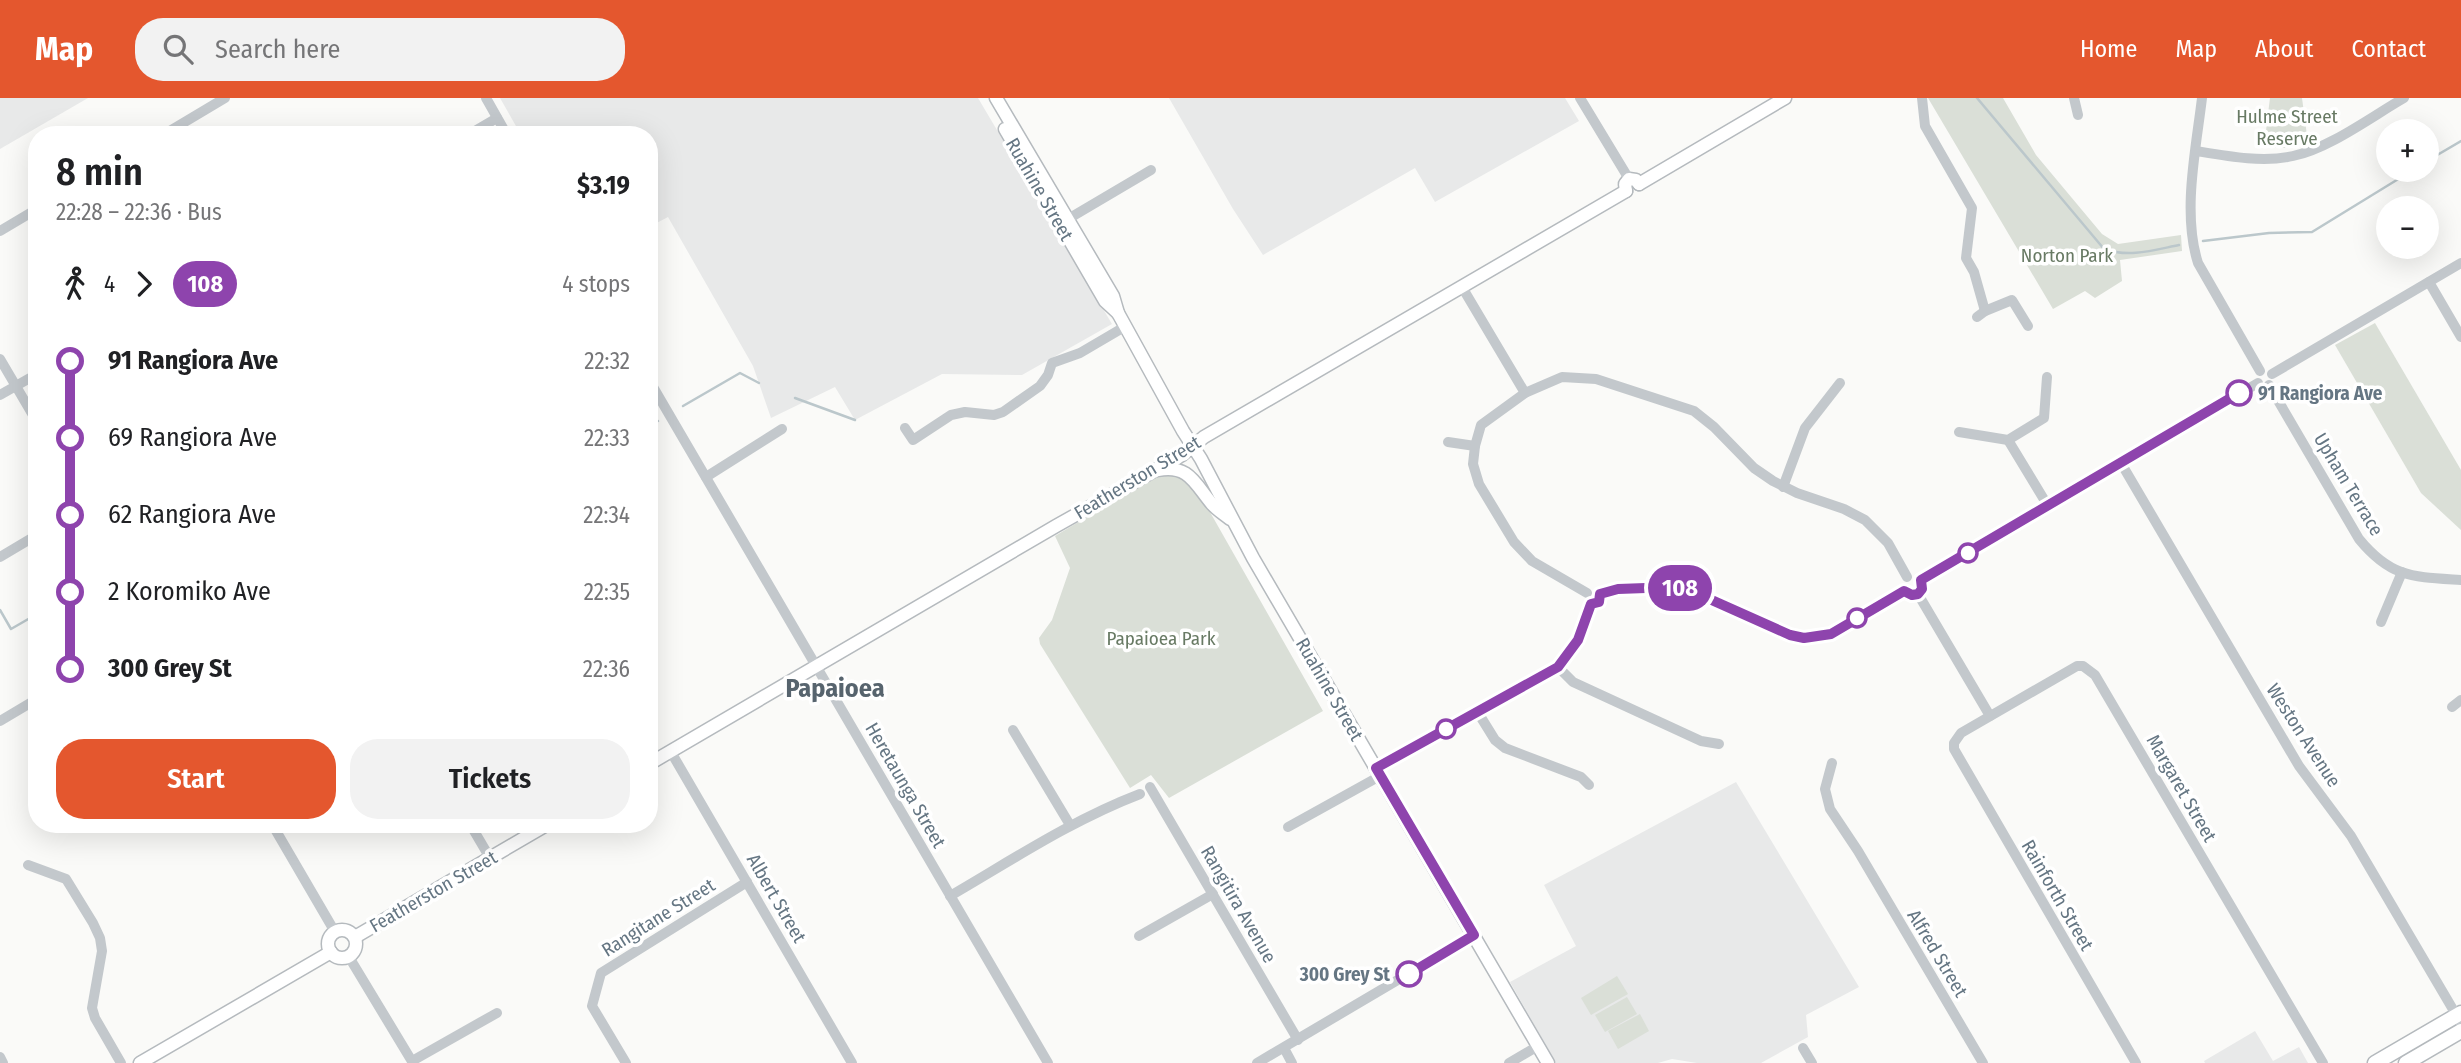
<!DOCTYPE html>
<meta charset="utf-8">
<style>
body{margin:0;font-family:"Fira Sans Condensed",sans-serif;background:#f2f2f2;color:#202124;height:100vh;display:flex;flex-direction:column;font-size:26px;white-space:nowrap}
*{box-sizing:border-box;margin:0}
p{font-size:23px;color:#757577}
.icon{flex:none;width:38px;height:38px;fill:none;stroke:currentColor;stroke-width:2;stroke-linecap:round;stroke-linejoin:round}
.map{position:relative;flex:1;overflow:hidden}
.details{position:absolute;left:28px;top:28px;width:630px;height:707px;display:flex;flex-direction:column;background:#fff;border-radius:28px;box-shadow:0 7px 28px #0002}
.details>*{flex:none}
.badge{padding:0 14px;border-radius:23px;font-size:24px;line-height:46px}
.tools{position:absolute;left:2376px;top:21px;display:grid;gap:14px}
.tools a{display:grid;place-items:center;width:63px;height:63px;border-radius:50%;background:#fff;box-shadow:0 7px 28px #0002;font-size:35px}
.map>.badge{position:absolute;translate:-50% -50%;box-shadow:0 0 0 4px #fff}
.legs{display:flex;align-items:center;gap:10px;height:77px;padding:0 28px;font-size:23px}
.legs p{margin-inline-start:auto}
.summary{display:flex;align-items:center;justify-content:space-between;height:119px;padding:0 28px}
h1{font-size:38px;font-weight:600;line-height:52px}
.button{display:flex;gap:14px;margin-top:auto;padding:14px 28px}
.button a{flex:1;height:80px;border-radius:28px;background:#e4572e;color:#fff;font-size:28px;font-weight:600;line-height:80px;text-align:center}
.button a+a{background:#f2f2f2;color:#202124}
ul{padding:0 28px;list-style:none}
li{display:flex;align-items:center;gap:24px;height:77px;font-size:26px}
li i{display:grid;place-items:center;width:10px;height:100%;margin:0 9px;background:currentColor}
li i::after{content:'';width:18px;height:18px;margin:-9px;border:5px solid;border-radius:50%;background:#fff}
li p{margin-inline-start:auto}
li:first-child i{background:linear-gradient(#0000 50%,currentColor 0)}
li:last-child i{background:linear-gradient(currentColor 50%,#0000 0)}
header{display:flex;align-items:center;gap:42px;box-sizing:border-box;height:98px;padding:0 35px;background:#e4572e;color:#fff}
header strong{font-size:33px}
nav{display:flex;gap:38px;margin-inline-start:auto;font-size:24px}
.search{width:490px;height:63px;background:#f2f2f2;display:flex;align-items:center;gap:18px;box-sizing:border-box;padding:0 24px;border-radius:28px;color:#757577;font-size:26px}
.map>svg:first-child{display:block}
.built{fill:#e8e9e9}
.green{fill:#dadfd7}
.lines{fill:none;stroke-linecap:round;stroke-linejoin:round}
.stream{stroke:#bbc7cb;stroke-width:2.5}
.major-casing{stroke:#b5babe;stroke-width:15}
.highway-casing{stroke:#b4b9bd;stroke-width:17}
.minor{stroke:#c3c8cc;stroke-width:10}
.major{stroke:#fff;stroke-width:12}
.highway{stroke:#fff;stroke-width:14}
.line-1-casing{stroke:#fff;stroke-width:16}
.line-1{stroke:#8e44ad;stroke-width:10}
.stop-1-dot{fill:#fff;stroke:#8e44ad;stroke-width:3.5}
.labels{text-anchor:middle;stroke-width:7;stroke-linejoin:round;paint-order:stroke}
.park-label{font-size:19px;fill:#687a64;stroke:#fff}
.street-label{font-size:19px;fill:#657683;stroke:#fff}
.stop-label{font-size:19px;font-weight:bold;fill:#657683;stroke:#fff;text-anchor:start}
.district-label{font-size:26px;font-weight:bold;fill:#57646e;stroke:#fff}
</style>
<header>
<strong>Map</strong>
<div class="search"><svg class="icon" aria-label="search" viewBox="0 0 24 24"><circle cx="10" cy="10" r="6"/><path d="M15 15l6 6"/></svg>Search here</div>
<nav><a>Home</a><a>Map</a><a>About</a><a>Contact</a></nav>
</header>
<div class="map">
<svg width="2461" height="965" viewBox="0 0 2461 965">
<rect width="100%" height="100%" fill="#fafaf8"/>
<g class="built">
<path d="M0,0H88L0,51Z"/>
<path d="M500,0H978L1112,226L1022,277L942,276L855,322L835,289L771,320L753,268L668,119L649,129V37H521Z"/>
<path d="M1169,0H1565L1579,23L1435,104L1415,70L1263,157L1233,111Z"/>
<path d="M1736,684L1859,889L1806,917L1808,939L1761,965H1697L1672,961L1658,965H1556L1510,884L1576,848L1544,787Z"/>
<path d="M2255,933L2273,963L2299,949L2308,965H2205L2204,963Z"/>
</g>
<g class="green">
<path d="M1928,0H2003L2036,57L2102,136L2118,146L2181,137L2182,153L2120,162L2122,183L2095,200L2085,193L2053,211Z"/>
<path d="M2270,0H2302L2308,45L2284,50L2264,49Z"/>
<path d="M2375,225L2461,372V432L2421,395L2335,247Z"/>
<path d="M1181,363L1323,613L1169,700L1151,677L1130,690L1040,546L1039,540L1052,522L1070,470L1055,438Z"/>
<path d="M1617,878L1628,896L1591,917L1581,900Z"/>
<path d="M1627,899L1637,916L1605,934L1595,917Z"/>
<path d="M1640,916L1649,933L1618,951L1608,933Z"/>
</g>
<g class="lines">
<g class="stream">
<path d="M1977,0L2104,151C2129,160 2154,152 2179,147"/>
<path d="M2427,63L2461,43"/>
<path d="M2203,143L2269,135L2312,134L2413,72"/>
<path d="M795,300L855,322"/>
<path d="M683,308L740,275L759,285"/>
<path d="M649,328L658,323"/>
<path d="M0,512L11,531L37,516"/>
</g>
<defs>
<g id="major">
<path d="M996,0L1113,198L1118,215L1183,333L1201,361L1253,460L1548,965"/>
<path d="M1005,31L1105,203L1118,215"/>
<path d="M1639,86L1785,0"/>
<path d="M1626,93L1625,86L1629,81L1636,82L1639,86"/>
<path d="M1158,372C1189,366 1195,386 1212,406C1217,412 1224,416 1230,421"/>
<path d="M649,666L1056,428L1182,357L1204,339L1626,93"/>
<circle cx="342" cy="846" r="14"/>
<path d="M355,839L548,726"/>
<path d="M140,965L331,854"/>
</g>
<g id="highway">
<path d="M2375,965L2461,915"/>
<path d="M2406,965L2461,933"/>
</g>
</defs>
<use href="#major" class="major-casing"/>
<use href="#highway" class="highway-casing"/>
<g class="minor">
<path d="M486,0L507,37"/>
<path d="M1580,0L1629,81"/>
<path d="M1922,0L1925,28L1972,110L1966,160L1974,174L1985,213"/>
<path d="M2074,0L2078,17"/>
<path d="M2202,0C2196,51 2182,115 2198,165L2260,273"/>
<path d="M163,37L225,0"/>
<path d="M468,37L497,20"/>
<path d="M2196,53C2226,58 2263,65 2293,58C2330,50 2371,19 2404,0"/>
<path d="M1068,121L1151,72"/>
<path d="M0,133L37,111"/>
<path d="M2429,184L2461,239"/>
<path d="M1462,189L1525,295"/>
<path d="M1977,219L1985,213L2012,202L2028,228"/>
<path d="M0,261L37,324"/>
<path d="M2272,276L2461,165"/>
<path d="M649,282L1048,965"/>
<path d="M2269,287L2359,441C2391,480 2413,479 2461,482"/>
<path d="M0,297L37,276"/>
<path d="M905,330L913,342L951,317L965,314L994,317L1003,314L1040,288L1048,277L1052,265L1080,255L1126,228"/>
<path d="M1959,334L2008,342L2044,320L2047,279"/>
<path d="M2008,342L2048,408"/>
<path d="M1448,344L1475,348"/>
<path d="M2121,365L2299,668L2351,738L2461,925"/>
<path d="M706,379L782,331"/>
<path d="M1783,389L1805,330L1840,285"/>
<path d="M0,459L37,437"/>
<path d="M1921,482L2258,285"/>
<path d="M1587,495L1532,463L1514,444L1479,386L1473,366L1475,348L1481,327L1525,295L1562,279L1596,281L1694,313L1714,329L1754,370L1773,383L1797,395L1844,411L1865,422L1888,445L1907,479"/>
<path d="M1600,496C1626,488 1660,486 1687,491L1790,538L1816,540L1831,535L1904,493"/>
<path d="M1918,496L1990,618"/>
<path d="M2381,524L2402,474"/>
<path d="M1558,569L1573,584L1701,643L1719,646"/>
<path d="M2452,609L2461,602"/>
<path d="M1477,613L1495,642L1505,650L1581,679L1589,687"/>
<path d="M0,623L37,601"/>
<path d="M1013,632L1070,727"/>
<path d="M671,654L852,965"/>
<path d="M1832,665L1825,691L1830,711L1858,753L1983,965"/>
<path d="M1376,670L1558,569L1578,542L1591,506"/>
<path d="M1150,689L1298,942"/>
<path d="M272,726L335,834"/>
<path d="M470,726L490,760"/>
<path d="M1288,729L1380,678"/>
<path d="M28,767L66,781L93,825L100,840L102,853L92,910L95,920L121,965"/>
<path d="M950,798C1012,762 1072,722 1140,696"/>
<path d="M1139,838L1213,796"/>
<path d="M349,859L413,965"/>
<path d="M1284,950L1292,965"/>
<path d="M1803,950L1812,965"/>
<path d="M0,959L3,965"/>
<path d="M412,963L497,915"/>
<path d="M626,965L592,908L601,875L747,784"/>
<path d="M1257,965L1474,837"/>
<path d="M1509,965L1538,948"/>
<path d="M2136,965L1954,651V645L1961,635L2077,568H2083L2095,577L2323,965"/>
</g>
<use href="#major" class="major"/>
<use href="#highway" class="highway"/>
</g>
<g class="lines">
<defs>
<path id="line-1" d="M1409,876L1474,837L1376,670L1558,569L1578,542L1591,506L1599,504L1600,496L1618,491L1674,489L1687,491L1790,537L1804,540L1831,536L1904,493L1912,497L1918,496L1922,491L1921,482L2239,295"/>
</defs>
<use href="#line-1" class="line-1-casing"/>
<use href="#line-1" class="line-1"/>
</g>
<g class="stop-1-dot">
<circle cx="2239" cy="295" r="12"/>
<circle cx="1968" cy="455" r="9"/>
<circle cx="1857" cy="520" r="9"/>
<circle cx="1446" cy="631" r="9"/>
<circle cx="1409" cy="876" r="12"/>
</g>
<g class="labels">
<g class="park-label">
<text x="2287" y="25">Hulme Street<tspan x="2287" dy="22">Reserve</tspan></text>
<text x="2067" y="164">Norton Park</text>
<text x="1161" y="547">Papaioea Park</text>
</g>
<g class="street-label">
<text transform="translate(1040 91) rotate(60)" y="7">Ruahine Street</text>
<text transform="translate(1137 379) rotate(-31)" y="7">Featherston Street</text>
<text transform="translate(2349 386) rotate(59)" y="7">Upham Terrace</text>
<text transform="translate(1330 591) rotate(60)" y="7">Ruahine Street</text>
<text transform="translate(2304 637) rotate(57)" y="7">Weston Avenue</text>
<text transform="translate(906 687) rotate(60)" y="7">Heretaunga Street</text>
<text transform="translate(2182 690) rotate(60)" y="7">Margaret Street</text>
<text transform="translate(433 793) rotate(-30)" y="7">Featherston Street</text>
<text transform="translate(2058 797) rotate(60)" y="7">Rainforth Street</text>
<text transform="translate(777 800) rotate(60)" y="7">Albert Street</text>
<text transform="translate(1239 806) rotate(60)" y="7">Rangitira Avenue</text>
<text transform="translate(658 819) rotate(-32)" y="7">Rangitane Street</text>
<text transform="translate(1938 855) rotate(59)" y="7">Alfred Street</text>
</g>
<g class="stop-label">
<text x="2258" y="302">91 Rangiora Ave</text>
<text x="1390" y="883" text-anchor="end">300 Grey St</text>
</g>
<g class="district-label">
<text x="835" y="599">Papaioea</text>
</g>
</g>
</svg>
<div class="tools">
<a>+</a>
<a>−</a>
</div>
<b class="badge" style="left:1680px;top:490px;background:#8e44ad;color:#fff">108</b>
<section class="details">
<div class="summary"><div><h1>8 min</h1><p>22:28 – 22:36 · Bus</p></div><b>$3.19</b></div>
<div class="legs"><svg class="icon" aria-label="walk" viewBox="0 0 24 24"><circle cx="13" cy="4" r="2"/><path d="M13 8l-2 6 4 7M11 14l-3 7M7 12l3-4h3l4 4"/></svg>4<svg class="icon" aria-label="forward" viewBox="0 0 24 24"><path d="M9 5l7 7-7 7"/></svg><b class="badge" style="background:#8e44ad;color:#fff">108</b><p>4 stops</p></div>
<ul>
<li><i style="color:#8e44ad"></i><b>91 Rangiora Ave</b><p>22:32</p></li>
<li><i style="color:#8e44ad"></i><span>69 Rangiora Ave</span><p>22:33</p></li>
<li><i style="color:#8e44ad"></i><span>62 Rangiora Ave</span><p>22:34</p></li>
<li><i style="color:#8e44ad"></i><span>2 Koromiko Ave</span><p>22:35</p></li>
<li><i style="color:#8e44ad"></i><b>300 Grey St</b><p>22:36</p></li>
</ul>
<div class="button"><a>Start</a><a>Tickets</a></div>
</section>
</div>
